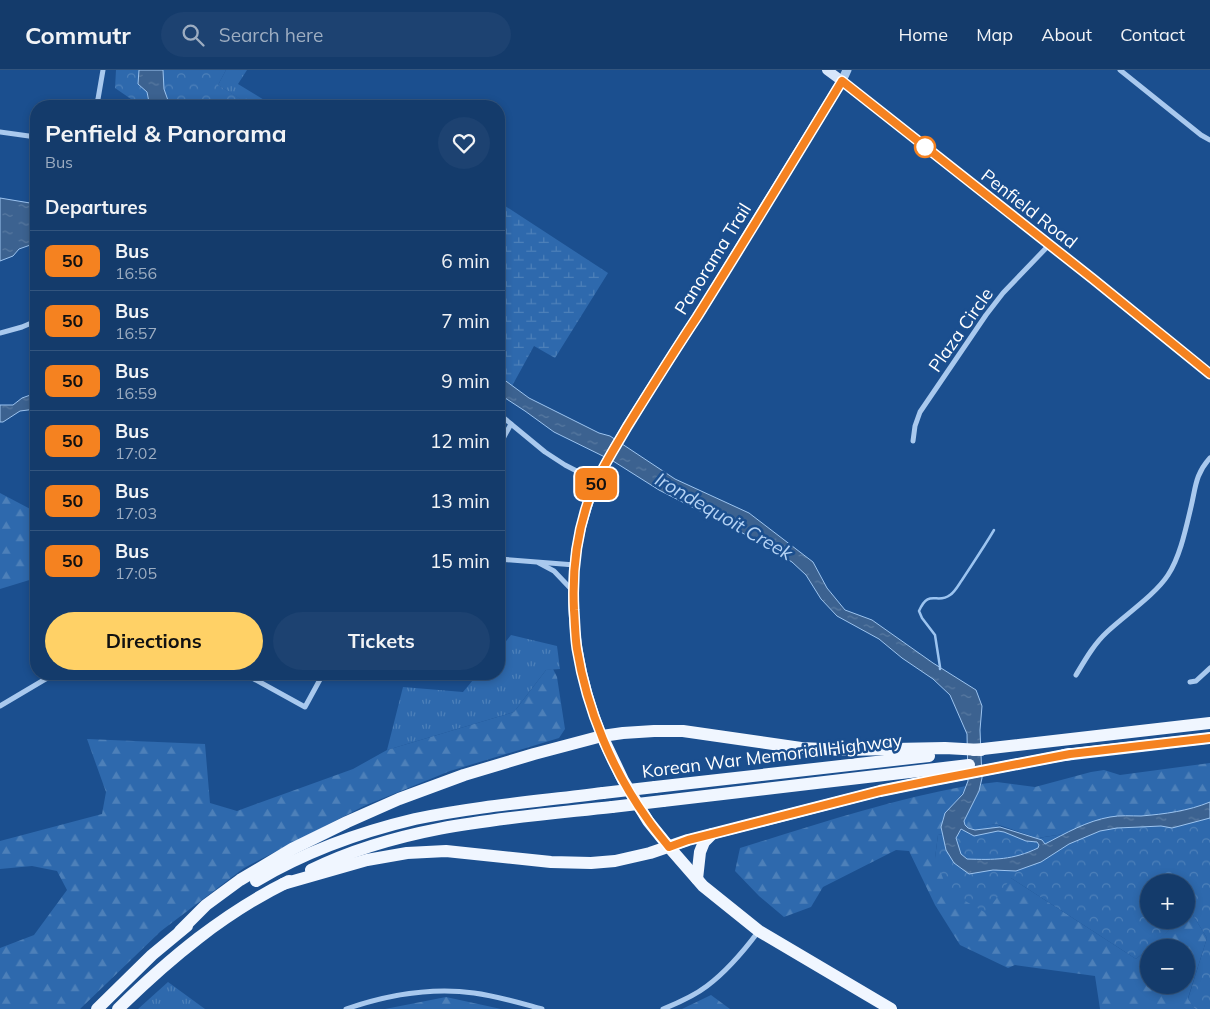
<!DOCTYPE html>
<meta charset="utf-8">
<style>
body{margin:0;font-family:Mulish,sans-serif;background:#1d4271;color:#f1f3f6;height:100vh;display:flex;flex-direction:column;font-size:19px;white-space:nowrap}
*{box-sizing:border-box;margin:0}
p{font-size:16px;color:#9dadc1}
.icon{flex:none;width:28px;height:28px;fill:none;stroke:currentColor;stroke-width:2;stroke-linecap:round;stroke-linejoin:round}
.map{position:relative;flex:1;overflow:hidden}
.details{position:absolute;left:30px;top:30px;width:475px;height:580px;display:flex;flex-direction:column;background:#143b6b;border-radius:20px;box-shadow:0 2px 8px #0003,0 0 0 1px #33557e}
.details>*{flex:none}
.badge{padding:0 10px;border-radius:8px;font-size:18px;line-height:32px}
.controls{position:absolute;left:1140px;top:804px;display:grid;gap:10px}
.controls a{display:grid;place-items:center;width:55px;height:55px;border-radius:50%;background:#143b6b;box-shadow:0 2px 8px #0003,0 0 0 1px #33557e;font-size:25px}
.map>.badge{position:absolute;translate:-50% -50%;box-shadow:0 0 0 2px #fff}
h2{padding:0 15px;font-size:19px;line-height:45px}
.round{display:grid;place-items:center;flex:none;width:52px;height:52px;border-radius:26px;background:#1d4271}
.headline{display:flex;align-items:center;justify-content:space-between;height:85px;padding:0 15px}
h1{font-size:24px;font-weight:700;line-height:38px}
.action{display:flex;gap:10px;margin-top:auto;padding:10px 15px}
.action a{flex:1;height:58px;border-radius:30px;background:#ffd166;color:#111;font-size:20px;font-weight:700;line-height:58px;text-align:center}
.action a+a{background:#1d4271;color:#f1f3f6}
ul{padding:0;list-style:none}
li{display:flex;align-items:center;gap:15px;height:60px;padding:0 15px;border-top:1px solid #33557e}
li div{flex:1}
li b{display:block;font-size:19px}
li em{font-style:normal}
li .badge{min-width:55px;font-weight:700;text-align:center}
header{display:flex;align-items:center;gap:30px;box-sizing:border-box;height:70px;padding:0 25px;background:#143b6b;border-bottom:1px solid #33557e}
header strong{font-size:24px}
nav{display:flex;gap:28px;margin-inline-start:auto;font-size:18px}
.search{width:350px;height:45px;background:#1d4271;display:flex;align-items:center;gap:12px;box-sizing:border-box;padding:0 18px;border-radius:28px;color:#9dadc1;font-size:19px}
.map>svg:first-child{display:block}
.grass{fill:url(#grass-tufts)}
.forest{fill:url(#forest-firs)}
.wetland{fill:url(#wetland-marsh)}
.park{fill:url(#park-crowns)}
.water{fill:url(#water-ripples);stroke:#9cc4f0;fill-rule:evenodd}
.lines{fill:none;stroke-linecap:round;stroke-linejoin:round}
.stream{stroke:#9cc4f0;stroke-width:2.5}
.minor{stroke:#a9c9ee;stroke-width:5}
.tertiary{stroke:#a9c9ee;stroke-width:9}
.secondary{stroke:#d6e6fa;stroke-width:10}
.primary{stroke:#f0f6ff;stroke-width:12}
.primary-bridge{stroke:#f0f6ff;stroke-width:12}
.line-casing{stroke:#fff;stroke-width:11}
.line{stroke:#f58220;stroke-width:8}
.stop-dot{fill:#fff;stroke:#f58220;stroke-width:2.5}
.labels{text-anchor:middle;stroke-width:5;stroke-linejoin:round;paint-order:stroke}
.street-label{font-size:18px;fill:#fff;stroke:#1b4f8f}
.water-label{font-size:19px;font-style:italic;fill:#b5d3f5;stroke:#1b4f8f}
</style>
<header>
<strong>Commutr</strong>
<div class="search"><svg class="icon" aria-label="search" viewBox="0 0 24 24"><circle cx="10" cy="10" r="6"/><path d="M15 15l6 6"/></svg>Search here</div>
<nav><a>Home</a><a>Map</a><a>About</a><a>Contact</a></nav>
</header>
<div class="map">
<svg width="1210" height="939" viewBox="0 0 1210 939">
<defs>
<pattern id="grass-tufts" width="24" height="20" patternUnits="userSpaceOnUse" patternTransform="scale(1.25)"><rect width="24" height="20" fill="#2e69ad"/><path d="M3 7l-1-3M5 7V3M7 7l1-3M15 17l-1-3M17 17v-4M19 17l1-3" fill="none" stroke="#4d80b9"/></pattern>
<pattern id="forest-firs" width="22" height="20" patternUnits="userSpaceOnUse" patternTransform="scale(1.25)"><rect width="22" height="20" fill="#2e69ad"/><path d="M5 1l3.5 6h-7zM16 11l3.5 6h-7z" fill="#4d80b9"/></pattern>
<pattern id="wetland-marsh" width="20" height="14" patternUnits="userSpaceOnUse" patternTransform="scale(1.25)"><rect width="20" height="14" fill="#2e69ad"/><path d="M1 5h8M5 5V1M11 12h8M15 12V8" fill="none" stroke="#4d80b9"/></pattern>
<pattern id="park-crowns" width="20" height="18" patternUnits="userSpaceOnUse" patternTransform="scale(1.25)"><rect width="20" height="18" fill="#2e69ad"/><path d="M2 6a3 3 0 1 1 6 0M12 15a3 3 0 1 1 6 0" fill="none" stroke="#4d80b9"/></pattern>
<pattern id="water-ripples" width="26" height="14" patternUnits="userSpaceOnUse" patternTransform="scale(1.25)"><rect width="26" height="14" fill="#3c6290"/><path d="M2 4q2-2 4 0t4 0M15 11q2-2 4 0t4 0" fill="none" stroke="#597aa1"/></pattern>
</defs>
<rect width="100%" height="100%" fill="#1b4f8f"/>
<g class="grass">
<path d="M226,0H247L238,14L274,36H247L248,34L218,15Z"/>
<path d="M511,565L557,576L560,599L546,600L514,642L387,680L403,617L463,622L478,604H499V580Z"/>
<path d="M168,912L205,939H138Z"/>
</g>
<g class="forest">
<path d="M0,423L36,442V508L0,519Z"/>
<path d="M553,599L557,607L565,659L559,668L450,701L364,736L244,798L161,861L80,939H0V878L34,865L67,820L57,801L32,796L0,799V771L102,744L106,722L87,669L205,674L210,733L237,741L353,699L387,680L514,642L546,600Z"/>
<path d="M1210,693V732L1197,737L1168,744L1142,746L1064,764L1037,768L996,754L972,759C967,758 965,756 964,751L979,721L981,714L997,712L1035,717L1091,702L1104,700L1120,705Z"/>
<path d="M966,716C958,736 937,740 943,764L938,765L935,788L1011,808L1136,889L1149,878V915H1186V878L1149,877L1181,850H1186V846L1191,842L1207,868L1188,928L1195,939H1100L1095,906L1015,895L1008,898L960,875L935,835L909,781L896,780L823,817L811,837L784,847L759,826L735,801L740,778C815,755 889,730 966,716Z"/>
<path d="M711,925L730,939H682Z"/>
<path d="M446,927L501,939H385Z"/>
</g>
<path class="wetland" d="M499,132L608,203L555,288L534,276L512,316L499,306Z"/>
<g class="park">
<path d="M116,0H226L218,15L249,34L247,36H141L115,18Z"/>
<path d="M1210,732V939H1195L1188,929L1207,868L1191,842L1186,846V812H1149V850H1181L1136,889L1011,808L986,843L948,821L935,788L938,765L996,754L1025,770L1064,764L1093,751L1111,747L1168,744L1197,737Z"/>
</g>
<g class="water">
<path d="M139,0H163L164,19L170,36H146L149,32L147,22L138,14Z"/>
<path d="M0,128L36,134V173L19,179L13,186L0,191Z"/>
<path d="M499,306L529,328L599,363L610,366L675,409L749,443L813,492L827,518L845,540L872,550L933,593L976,620L982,636L980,660L982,708L979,721L964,751L965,755L968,758L975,760L1000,757L1042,770L1045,774C1066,763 1087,751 1110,747C1120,745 1131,746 1141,746C1165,744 1188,741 1210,732V748L1172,758L1161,756L1140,757L1117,758L1100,761L1069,774L1041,792L1027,797L1016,801L993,800L969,804L954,793L946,780L941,757L945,743L963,724L968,711L967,664L950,625L933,609L902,588L879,569L837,546L821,529L806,505L792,492L756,470L659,420L613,391L554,362L525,341L499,324ZM961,759L974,766L998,761L1004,762L1026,771L1037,772L1039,775L1038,778C1013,790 994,790 967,789L961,784L956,768Z"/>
<path d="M36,323V339L20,341L3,352H0V335H13L22,328Z"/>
</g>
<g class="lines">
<path class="stream" d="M940,599V597L935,565L922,548L919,541C929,518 937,535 950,525C955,522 959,514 962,510C973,493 984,477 994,460"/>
<g class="minor">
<path d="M1120,0L1201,65L1210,70"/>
<path d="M95,36L98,29L103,0"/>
<path d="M0,62L36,67"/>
<path d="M0,263L22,257L36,251"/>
<path d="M499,344L545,382L565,395L596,411"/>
<path d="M913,371L915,356L920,342L986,245L1003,223L1049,175"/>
<path d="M499,376L511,354"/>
<path d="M499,489L575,495"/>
<path d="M539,493L554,501L573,521"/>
<path d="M245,604L305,637L323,604"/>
<path d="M1076,605C1085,590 1094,574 1107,562C1125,545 1155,525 1168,505C1180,487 1186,458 1191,437C1196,416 1195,405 1210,388"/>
<path d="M1190,612L1196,611L1210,598"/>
<path d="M0,636L54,604"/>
<path d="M346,939C387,925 430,917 474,923C497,926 520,933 542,939"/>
<path d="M663,939C678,933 694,926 707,916C727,901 743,882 758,862"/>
</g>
<path class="tertiary" d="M847,0L842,11L1093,209L1210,304"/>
<path class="secondary" d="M602,666C571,589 561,501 592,423C600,401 613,380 625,360C650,319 676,279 702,239C749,163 795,87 842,11L827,0"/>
<g class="primary">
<path d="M602,666L623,710L648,751L669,777L703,816L759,861L891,939"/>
<path d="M974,680L1210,653"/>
<path d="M1064,685L1210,668"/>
<path d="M655,717L929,686"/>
<path d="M663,731L969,695"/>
<path d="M311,800C404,754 511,748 612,737"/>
<path d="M697,809L700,782L704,772L712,764"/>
<path d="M256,811C305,782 360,762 415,749C477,736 541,731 603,723"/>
<path d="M283,814L367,790L407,783L446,781L551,792L591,793L615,791L650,783L688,770L880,721L934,710L1070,684"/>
<path d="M180,861L206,835L240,810L292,779L347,752L399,729L464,705L534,684L602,666L623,663L654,661H683L801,678L843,680L945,678L981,680"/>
<path d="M97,939L152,885L187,856"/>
<path d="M118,939C170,888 224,843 289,811"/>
</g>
<g class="primary-bridge">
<path d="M603,723L655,717"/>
<path d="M612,737L663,731"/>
</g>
</g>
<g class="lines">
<defs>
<path id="line" d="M1210,304L1093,209L842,11C794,90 746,169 697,247C673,283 650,320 627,357C615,378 601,399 592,421C577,459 572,500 574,540C575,553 575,566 577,579C587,640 612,700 648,750C654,759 662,768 669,777L688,770L712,764L880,721L934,710L1070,684L1210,668"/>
</defs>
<use href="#line" class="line-casing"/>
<use href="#line" class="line"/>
</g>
<circle class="stop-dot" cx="925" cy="77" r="10"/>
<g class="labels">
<g class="street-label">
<text transform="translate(1029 139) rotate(38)" y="6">Penfield Road</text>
<text transform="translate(713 189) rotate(-58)" y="6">Panorama Trail</text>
<text transform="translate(961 260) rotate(-55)" y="6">Plaza Circle</text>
<text transform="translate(772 686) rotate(-7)" y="6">Korean War Memorial Highway</text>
</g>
<g class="water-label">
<text transform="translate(724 446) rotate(30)" y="7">Irondequoit Creek</text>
</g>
</g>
</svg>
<div class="controls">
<a>+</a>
<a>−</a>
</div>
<b class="badge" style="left:596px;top:414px;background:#f58220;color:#111">50</b>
<section class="details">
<div class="headline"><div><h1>Penfield &amp; Panorama</h1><p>Bus</p></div><a class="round"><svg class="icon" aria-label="heart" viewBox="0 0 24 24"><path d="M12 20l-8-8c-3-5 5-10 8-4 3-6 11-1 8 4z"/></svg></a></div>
<h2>Departures</h2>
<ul>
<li><span class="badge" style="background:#f58220;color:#111">50</span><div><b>Bus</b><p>16:56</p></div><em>6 min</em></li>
<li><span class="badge" style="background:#f58220;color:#111">50</span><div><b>Bus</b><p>16:57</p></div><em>7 min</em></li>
<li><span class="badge" style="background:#f58220;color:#111">50</span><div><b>Bus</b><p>16:59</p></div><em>9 min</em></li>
<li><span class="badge" style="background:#f58220;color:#111">50</span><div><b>Bus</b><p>17:02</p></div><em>12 min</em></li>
<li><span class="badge" style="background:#f58220;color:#111">50</span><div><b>Bus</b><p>17:03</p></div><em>13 min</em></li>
<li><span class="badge" style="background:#f58220;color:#111">50</span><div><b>Bus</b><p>17:05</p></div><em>15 min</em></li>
</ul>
<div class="action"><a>Directions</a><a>Tickets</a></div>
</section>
</div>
